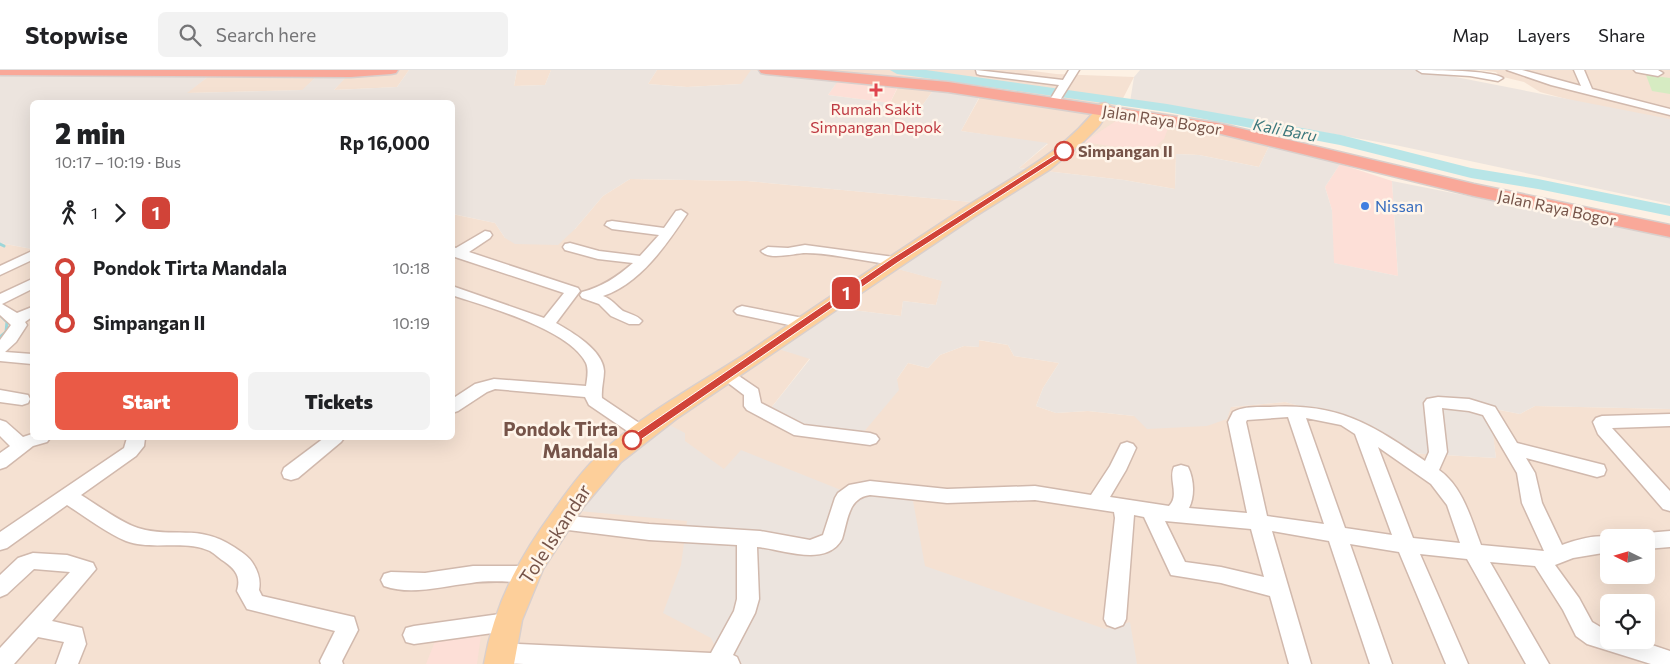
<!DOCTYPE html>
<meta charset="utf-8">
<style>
body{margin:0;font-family:Commissioner,sans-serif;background:#f2f2f2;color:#202124;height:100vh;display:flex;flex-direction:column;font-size:19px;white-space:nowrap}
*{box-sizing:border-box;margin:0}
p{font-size:16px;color:#757577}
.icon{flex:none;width:28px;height:28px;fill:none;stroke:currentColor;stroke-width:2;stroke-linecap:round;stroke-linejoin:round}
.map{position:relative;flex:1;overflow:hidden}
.drawer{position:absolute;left:30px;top:30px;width:425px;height:340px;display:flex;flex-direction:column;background:#fff;border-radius:8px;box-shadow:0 5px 20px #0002}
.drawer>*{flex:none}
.badge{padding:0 10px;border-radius:8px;font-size:18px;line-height:32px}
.needle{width:32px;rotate:275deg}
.tools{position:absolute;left:1600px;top:459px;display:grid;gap:10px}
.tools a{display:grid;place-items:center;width:55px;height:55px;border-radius:8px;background:#fff;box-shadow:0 5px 20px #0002;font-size:25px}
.map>.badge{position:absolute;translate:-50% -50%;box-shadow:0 0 0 2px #fff}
.legs{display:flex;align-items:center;gap:8px;height:55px;padding:0 25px;font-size:16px}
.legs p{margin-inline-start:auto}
.summary{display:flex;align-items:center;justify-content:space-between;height:85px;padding:0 25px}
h1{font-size:28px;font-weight:800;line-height:38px}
.cta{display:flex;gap:10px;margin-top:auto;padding:10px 25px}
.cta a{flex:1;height:58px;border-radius:8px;background:#ea5a46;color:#fff;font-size:20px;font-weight:800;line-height:58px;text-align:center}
.cta a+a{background:#f2f2f2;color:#202124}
ul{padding:0 25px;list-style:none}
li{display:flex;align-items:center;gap:18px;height:55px;font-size:19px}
li i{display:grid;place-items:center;width:8px;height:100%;margin:0 6px;background:currentColor}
li i::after{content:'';width:12px;height:12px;margin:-6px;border:4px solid;border-radius:50%;background:#fff}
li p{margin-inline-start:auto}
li:first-child i{background:linear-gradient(#0000 50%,currentColor 0)}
li:last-child i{background:linear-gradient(currentColor 50%,#0000 0)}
header{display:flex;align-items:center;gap:30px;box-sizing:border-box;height:70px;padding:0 25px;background:#fff;border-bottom:1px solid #e0e0e0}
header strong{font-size:24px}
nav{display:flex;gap:28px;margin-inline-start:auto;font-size:18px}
.search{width:350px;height:45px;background:#f2f2f2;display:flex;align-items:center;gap:12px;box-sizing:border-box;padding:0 18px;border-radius:8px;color:#757577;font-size:19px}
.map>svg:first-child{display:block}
.residential{fill:#f5e1d2;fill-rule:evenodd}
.commercial{fill:#fddfd7}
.industrial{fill:#ece4de}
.green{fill:#d6ebc2}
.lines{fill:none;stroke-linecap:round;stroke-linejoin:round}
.stream{stroke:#9dd6d9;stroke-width:3}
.river{fill:#b8e5e7;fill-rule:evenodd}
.minor-casing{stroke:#d1b9ad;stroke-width:3}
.major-casing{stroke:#d9cfcc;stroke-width:3}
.highway-casing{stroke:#d9cfcc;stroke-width:3}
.minor{fill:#fff;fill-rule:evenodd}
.major{fill:#fdcf9a;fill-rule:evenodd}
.highway{fill:#f9a899;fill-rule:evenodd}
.line-1{fill:#d14338;stroke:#fff}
.health-dot{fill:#e0444e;stroke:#fff5ea;stroke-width:2}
.stop-1-dot{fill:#fff;stroke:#d14338;stroke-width:2.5}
.shop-dot{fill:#3f7fe0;stroke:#fff5ea;stroke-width:2}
.labels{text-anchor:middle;stroke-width:5;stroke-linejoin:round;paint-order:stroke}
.far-health-label{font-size:16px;fill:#be3a42;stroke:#fff5ea}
.far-street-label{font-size:16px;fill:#765449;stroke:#fff5ea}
.far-water-label{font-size:16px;font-style:italic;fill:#3c787c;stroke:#fff5ea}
.far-stop-label{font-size:16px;font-weight:bold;fill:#765449;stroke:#fff5ea;text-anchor:start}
.far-shop-label{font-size:16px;fill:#366cbe;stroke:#fff5ea;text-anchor:start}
.stop-label{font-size:19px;font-weight:bold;fill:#765449;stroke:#fff5ea;text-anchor:end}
.street-label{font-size:19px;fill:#765449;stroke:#fff5ea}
</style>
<header>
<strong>Stopwise</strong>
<div class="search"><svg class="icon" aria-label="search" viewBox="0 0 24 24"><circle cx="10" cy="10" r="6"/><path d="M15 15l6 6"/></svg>Search here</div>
<nav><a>Map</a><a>Layers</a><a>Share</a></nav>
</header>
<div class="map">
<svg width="1670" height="594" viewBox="0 0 1670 594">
<rect width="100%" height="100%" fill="#fdf1e4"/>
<g class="residential">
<path d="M278,0H409L397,17L334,20L350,2L320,3L303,20L186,23L213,3Z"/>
<path d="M517,0H551L545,15L514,16Z"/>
<path d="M657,0H1026L1056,4L1134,7L1119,36L1230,53L1270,74L1259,97L1199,85L1176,84L1175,119L1124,110L1019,98L1048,74L961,61L981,25L935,18L921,37L890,33L899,15L741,14L687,17L648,14Z"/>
<path d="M1479,0H1670V53L1630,46L1540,22L1524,12L1499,6L1496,2Z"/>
<path d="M630,109L747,111L993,134L891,197L943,211L936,235L903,231L901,246L828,237L773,277L810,288L767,343L897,309L908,293L928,298L940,285L964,276L978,277V270L1008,275L1014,286L1059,293L1043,318L1036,336L1056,343L1088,341L1134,346L1285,332L1369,354L1408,383L1496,388L1489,338L1520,344L1535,336L1670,339V594H0V173L32,179V368H452V144L495,153L505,168L575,159L603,126ZM1609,468H1646V505H1609ZM1609,532H1646V570H1609Z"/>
</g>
<g class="commercial">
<path d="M840,8L899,14L890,33L828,25Z"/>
<path d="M1125,45L1170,53L1164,69L1149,82L1084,72Z"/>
<path d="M1340,94L1392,111L1398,206L1333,193L1332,140L1325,117Z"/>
<path d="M481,565L477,594H426L436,569Z"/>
</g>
<g class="industrial">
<path d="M409,0H517L514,16L545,15L551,0H657L648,14L687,17L741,14L751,0L840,8L828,25L921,37L935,18L981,24L961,61L1048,73L1019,98L1124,110L1175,119L1176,84L1199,85L1259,97L1270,74L1340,94L1325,117L1332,140L1334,193L1398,206L1392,111L1670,166V339L1535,336L1520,344L1490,338L1496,388L1408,383L1368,354L1285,332L1231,337L1227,349L1207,356L1147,359L1134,346L1088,341L1056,343L1036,336L1043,318L1059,293L1014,286L1008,275L979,270V277L964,276L940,285L928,298L908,293L897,309L899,320L862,364L795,358L767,343L810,289L772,277L828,237L901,246L903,231L936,235L942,211L890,197L992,134L747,111L630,109L603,126L575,159L558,175L515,174L505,168L495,153L453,144L452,32H32V179L0,173V2L213,3L187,23L302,20L320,3L351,2L334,20L397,17Z"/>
<path d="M1140,0H1420L1670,49V134L1395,75L1220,44L1130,32L1134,7Z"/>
<path d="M658,349L685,363V371L724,399L741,380L841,420L864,410L911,420L925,496L1105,559L1130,552L1137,594H723L711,568L663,543L681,495L687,451L568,440Z"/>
</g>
<path class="green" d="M1646,5L1670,8V24L1652,21Z"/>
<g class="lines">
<g class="stream">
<path d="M0,174L4,176"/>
<path d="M0,245L7,252L6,262L0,267"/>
</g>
<path class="river" d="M890,0H926L1167,34L1341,65L1471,98L1538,109L1670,136V146L1538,119L1471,108L1340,75L1167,42L897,4Z"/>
<defs>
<g id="minor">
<path d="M976,0L1063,10L1069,0H1079L1057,35L1053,36L1048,33L1059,15L980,5L977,4Z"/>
<path d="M1417,0C1436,0 1490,0 1503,8L1498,11L1470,6L1422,3Z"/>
<path d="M1507,0H1522L1581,16L1574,0H1584L1592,19L1670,39V45L1551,15Z"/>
<path d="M1634,0H1658L1663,3L1658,6L1636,2Z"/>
<path d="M681,140L687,144C667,174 640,214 603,226C612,229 616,236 623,241C630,244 637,245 642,251L639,254H629L611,246L599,234L582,228L580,225L582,222C602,217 617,207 633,193L598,189L565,180L563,177L565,174L570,173L599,181L640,186L659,165L612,159L605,155L607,152L612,151L664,158L676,141Z"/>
<path d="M485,161L490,162L492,165L490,168L469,182L578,218L580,221L556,253C572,262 603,280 604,301C604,310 601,319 602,328L648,359L651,363L648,367L642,369L636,367L589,335L585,327L495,319L487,322L458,341L452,343V329L475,314L494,309L586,316C587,309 589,300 586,293C569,259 487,237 452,225V216L544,248L564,223L452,186V177L456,178Z"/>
<path d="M805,175L894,187L901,191L894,195C867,192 832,183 806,183C794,183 769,191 761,181L768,177L788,178Z"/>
<path d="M32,181V190L0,205V196Z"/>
<path d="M32,209V219L2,234L17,243L32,237V247L25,252L27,255L16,272L5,282L32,284V294L0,291V270L11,255L0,245V224Z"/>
<path d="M742,236L803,248L808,250L811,253L808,256L803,258L737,244L734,241L737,238Z"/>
<path d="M727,301L733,302L758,319L761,333L804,355L870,363L876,365L879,369L876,373L870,375L794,365L747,340L744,336V325L719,306L721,302Z"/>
<path d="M0,320L28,325L30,329L28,333L22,335L0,332Z"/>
<path d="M1438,327L1469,329L1495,337L1517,373L1604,395L1606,400L1604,405L1597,407L1526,388L1535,403L1542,433L1562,475C1576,470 1598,463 1613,468H1609V482L1573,488L1555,495L1579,528L1592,552L1609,562V570H1637L1670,581V594H1651L1587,574L1576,566L1563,540L1535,496L1490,492L1549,594H1526L1467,489L1420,484L1468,594H1446L1399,482L1350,474L1392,594H1370L1329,471L1272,461L1311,594H1289L1270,526L1221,513L1171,505L1144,447L1134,445L1126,549L1123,555L1115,558L1107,555L1104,549L1115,448L1114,442L1035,430L947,433L870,425C848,428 848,450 842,469C826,498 782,479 757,477L759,529L755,543L733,585L737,587L740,594H524L500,593L492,590L489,583L492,576L500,573L711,583L734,541L737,529V475L649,470L560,459L553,457L550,452L553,447L560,445L649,454L760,461L810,470L823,465L835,428L838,423L849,415L870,411L947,419L1035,416L1091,425L1110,396L1121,374L1127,372L1133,374L1136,378L1126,400L1110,427L1169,436C1180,425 1168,409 1174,397L1181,395L1188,397C1194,409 1195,426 1189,438L1247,443L1228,352L1233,342C1244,336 1258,337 1270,337C1339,333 1371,354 1425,391L1429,382L1424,333L1427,329ZM1442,338L1469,341L1483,345L1517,403L1522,433L1544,481L1481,475C1471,449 1463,417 1439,400L1447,382ZM1288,347L1324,454L1267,446L1246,352L1247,350ZM1306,348L1341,355L1355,364L1392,465L1345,458ZM1378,377L1431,414L1447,435L1460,473L1413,468ZM1165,451L1251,459L1264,507L1221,497L1185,492Z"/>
<path d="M1670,344V356L1612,358L1670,421V441L1663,439L1598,364L1593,352L1596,348L1602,346Z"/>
<path d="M0,350L6,352L23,367L32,364V368H50L47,372L33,376L6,397L0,399V383L10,376L0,366Z"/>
<path d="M127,368H145L144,376L136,386L81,425C97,435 122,453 138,458C173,469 198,453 234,477C241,482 247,485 252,492C258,501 261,509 259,520L262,526L354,547L358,560L342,591L343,594H321L320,591L335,561L247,539L237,521C241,507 236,500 225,492C220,489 215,484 210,481C184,469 153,481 126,471C106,463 86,447 67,435L7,478L0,480V462L124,378Z"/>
<path d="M324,368H344L341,372L298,408L291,410L284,408L282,403L284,398Z"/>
<path d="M1670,461V477L1646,479V468H1638L1646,463Z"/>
<path d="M33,483L67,485L93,493L96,499L52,551L82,558L86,574L78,594H56L64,572L38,567L14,594H0V578L70,502L34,499L7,524L0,527V505L18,488Z"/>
<path d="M473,496H525L532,498L535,504L532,510L525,512C507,512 489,510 471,513C442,516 412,526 384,516L381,510L384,504L391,502L425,503Z"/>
<path d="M507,543L515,545L518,552L515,559L507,561L414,574L406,572L403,565L406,558L414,556Z"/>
</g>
<path id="major" d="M1105,33L1112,37L1099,56L1084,71L1049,100L974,147L867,219L676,349L621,392L584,436L543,499L522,550L514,594H484C495,532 520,486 557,436C571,416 586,396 604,380C648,341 701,313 750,281C819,234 888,188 958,142C1008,109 1064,84 1100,34Z"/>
<g id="highway">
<path d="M0,0H398L396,3L391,4L351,7L0,5Z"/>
<path d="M759,0H815L948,12L1217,53L1474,114L1670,155V167L1474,126L1217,63L948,22L766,4L761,3Z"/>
</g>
</defs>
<use href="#minor" class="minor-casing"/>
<use href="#major" class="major-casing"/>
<use href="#highway" class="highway-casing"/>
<use href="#minor" class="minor"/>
<use href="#major" class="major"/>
<use href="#highway" class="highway"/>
</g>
<path class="line-1" d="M1064,79L1067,80V83L897,193L636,373H629L627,370L629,368L891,189Z"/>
<path class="health-dot" d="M873.5 12.5h5v5h5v5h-5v5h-5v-5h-5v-5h5z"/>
<g class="stop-1-dot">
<circle cx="1064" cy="81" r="9"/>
<circle cx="632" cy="370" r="9"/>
</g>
<circle class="shop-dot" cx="1365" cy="136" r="5"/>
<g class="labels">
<g class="far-health-label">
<text x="876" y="45">Rumah Sakit<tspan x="876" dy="18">Simpangan Depok</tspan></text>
</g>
<g class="far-street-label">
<text transform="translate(1162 50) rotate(9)" y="6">Jalan Raya Bogor</text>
<text transform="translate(1557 138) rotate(12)" y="6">Jalan Raya Bogor</text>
</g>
<g class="far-water-label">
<text transform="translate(1285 60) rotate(11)" y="6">Kali Baru</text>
</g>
<g class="far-stop-label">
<text x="1078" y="87">Simpangan II</text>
</g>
<g class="far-shop-label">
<text x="1375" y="142">Nissan</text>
</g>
<g class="stop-label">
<text x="618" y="366">Pondok Tirta<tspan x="618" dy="22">Mandala</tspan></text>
</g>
<g class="street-label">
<text transform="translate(555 464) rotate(-57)" y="7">Tole Iskandar</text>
</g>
</g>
</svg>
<div class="tools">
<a><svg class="needle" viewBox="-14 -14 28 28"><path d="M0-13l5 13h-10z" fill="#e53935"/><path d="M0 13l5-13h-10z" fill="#757577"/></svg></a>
<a><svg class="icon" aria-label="locate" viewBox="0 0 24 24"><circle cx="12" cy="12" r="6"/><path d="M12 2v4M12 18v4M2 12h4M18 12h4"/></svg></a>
</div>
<b class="badge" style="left:846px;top:223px;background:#d14338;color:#fff">1</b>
<section class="drawer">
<div class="summary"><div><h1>2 min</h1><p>10:17 – 10:19 · Bus</p></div><b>Rp 16,000</b></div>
<div class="legs"><svg class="icon" aria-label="walk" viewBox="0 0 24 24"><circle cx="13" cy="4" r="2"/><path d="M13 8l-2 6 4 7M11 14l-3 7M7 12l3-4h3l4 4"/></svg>1<svg class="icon" aria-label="forward" viewBox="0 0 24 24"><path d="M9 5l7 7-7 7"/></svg><b class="badge" style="background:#d14338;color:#fff">1</b></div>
<ul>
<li><i style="color:#d14338"></i><b>Pondok Tirta Mandala</b><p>10:18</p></li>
<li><i style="color:#d14338"></i><b>Simpangan II</b><p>10:19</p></li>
</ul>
<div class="cta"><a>Start</a><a>Tickets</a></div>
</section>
</div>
